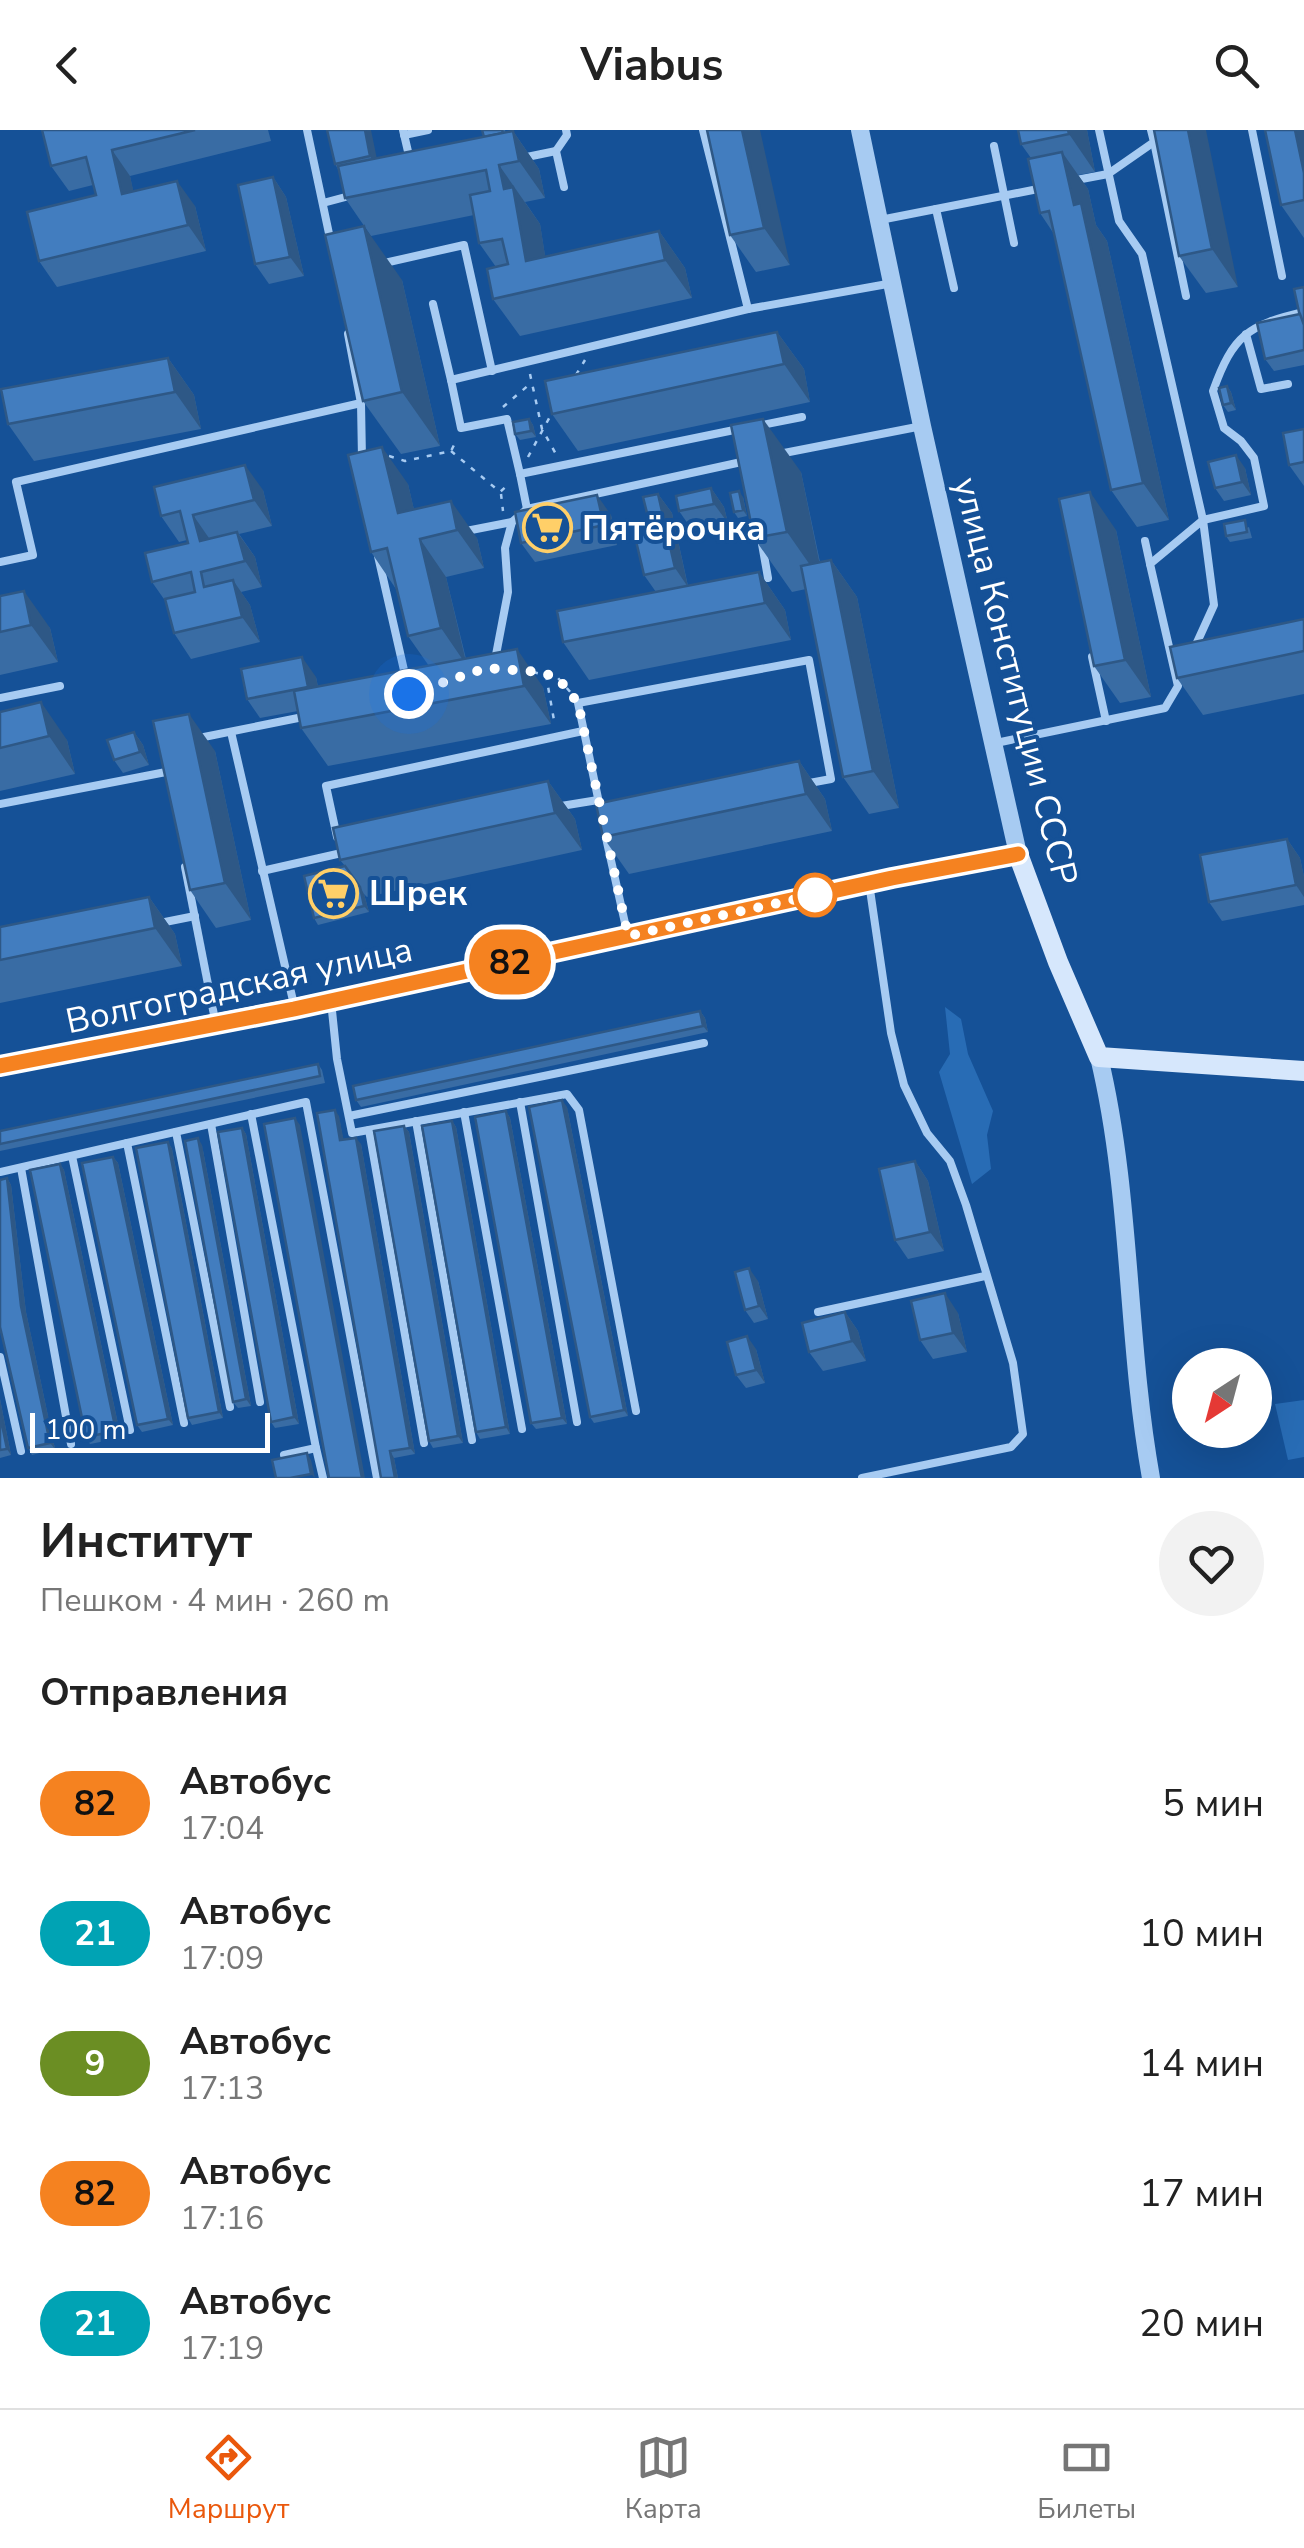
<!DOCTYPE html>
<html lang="ru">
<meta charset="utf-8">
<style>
body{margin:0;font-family:"Nunito Sans",sans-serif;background:#f2f2f2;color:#222;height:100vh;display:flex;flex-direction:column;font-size:38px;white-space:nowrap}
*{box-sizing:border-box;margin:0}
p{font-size:32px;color:#767676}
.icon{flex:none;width:55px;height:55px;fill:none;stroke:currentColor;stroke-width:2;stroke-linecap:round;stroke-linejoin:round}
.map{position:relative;height:1348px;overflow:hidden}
.details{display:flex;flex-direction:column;background:#fff;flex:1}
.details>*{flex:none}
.badge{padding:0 20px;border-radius:32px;font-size:35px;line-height:65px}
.needle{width:65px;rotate:216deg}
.tools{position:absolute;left:1172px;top:1218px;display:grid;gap:20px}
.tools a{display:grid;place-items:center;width:100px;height:100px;border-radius:50%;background:#fff;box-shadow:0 10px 40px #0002;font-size:50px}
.scale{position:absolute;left:30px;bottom:25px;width:240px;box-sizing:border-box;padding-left:10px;border:5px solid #fff;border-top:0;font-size:28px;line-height:35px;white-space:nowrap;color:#fff;-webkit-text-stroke:8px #155197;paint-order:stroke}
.you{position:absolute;width:50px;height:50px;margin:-25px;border:8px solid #fff;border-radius:50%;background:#1a73e8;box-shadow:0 0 0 15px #1a73e833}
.map>.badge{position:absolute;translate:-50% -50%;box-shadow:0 0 0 5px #fff}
h2{padding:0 40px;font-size:38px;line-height:90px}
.round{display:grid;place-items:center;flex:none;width:105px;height:105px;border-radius:52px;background:#f2f2f2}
.overview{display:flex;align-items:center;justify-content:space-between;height:170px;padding:0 40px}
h1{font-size:48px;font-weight:700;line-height:75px}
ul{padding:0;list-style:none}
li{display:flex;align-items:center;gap:30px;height:130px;padding:0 40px}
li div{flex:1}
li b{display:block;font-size:38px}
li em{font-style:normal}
li .badge{min-width:110px;font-weight:700;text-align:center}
header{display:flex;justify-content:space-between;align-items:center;height:130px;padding:0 40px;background:#fff;font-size:45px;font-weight:700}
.dock{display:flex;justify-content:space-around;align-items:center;height:140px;border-top:2px solid #e0e0e0;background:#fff;font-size:28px;color:#767676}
.dock a{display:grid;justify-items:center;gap:5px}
.dock .active{color:#ea580c}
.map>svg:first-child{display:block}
.green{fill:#286cb5}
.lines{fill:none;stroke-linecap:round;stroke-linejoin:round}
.path{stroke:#a7cbf2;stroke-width:2.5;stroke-dasharray:5 8;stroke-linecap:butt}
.service{stroke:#a7cbf2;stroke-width:8}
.tertiary{stroke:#a7cbf2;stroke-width:18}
.secondary{stroke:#d6e7fc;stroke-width:20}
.wall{fill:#396ca4}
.shaded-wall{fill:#2e5886}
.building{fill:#427dbf;stroke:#2e5886;stroke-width:2.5}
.line-casing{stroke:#fff;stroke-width:22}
.line{stroke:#f58220;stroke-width:15}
.walk{stroke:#fff;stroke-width:10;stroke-dasharray:0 18}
.stop-dot{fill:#fff;stroke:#f58220;stroke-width:5}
.labels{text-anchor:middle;stroke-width:8;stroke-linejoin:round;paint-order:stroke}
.poi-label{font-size:35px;font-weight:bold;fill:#fff;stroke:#155197;text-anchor:start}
.street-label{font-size:35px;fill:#fff;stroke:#155197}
</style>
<header><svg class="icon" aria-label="back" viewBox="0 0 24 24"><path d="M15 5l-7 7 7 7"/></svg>Viabus<svg class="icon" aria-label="search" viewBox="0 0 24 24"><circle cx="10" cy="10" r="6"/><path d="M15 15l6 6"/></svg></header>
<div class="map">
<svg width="1304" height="1348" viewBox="0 0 1304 1348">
<rect width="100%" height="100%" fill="#155197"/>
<g class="green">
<path d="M945,877L961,889L968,924L993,981L987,1005L991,1039L972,1054L939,942L950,924Z"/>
<path d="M1304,1270V1327L1288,1330L1275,1274Z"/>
</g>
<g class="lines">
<g class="path">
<path d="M530,244L542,299L557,326"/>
<path d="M576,245L585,230"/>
<path d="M503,277L531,253"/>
<path d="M451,321L500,362L510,353"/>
<path d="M389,326L405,331L451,321L457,309"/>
<path d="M528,327L553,281"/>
<path d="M501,364L503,381"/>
<path d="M533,542L558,548L572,564"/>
<path d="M546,545L555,596"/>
</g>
<g class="service">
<path d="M307,0L331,113"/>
<path d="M403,0L410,30"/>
<path d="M703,0L748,179"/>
<path d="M1099,0L1119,91L1142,124L1203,390L1214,475L1194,519"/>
<path d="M1252,0L1282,146"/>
<path d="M404,5L428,0"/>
<path d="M1154,12L1186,166"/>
<path d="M994,16L1014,113"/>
<path d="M522,28L556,21"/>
<path d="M1071,51L1108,44L1154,12L1151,0"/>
<path d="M564,57L556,21L567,5L566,0"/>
<path d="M323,73L353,65"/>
<path d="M936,79L954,158"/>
<path d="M880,90L1043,58"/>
<path d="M380,134L464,115L492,241"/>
<path d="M433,174L451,250L748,179L893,153"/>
<path d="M348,204L361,273L362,329"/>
<path d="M1246,204L1261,259L1288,254"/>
<path d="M451,250L461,298L507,289L520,344"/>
<path d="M757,296L802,287"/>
<path d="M779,324L922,296"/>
<path d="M527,379L520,344L739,299"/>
<path d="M461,402L512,392L527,379L746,331"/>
<path d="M1145,411L1150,434"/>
<path d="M762,414L768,448"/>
<path d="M378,426L406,549"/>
<path d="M0,432L33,425L16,352L361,273"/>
<path d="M1092,527L1106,591"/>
<path d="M495,530L508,462L505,418L512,392"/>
<path d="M0,568L60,556"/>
<path d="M231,602L294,875"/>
<path d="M199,608L308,586"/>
<path d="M996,613L1165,578L1178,556L1150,434L1203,390L1264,376L1254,328L1241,311L1224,298L1213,261C1233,205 1248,195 1304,182"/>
<path d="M598,668L578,573L809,530L831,649L804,654"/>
<path d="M0,674L166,642"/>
<path d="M555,677L598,670"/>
<path d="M337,707L326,656L583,601"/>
<path d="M606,708L627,802"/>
<path d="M185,737L215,890"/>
<path d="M262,741L346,722"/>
<path d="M160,793L195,786"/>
<path d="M331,871L337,929L352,1003L567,964L579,980L636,1281"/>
<path d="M520,972L577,1292"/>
<path d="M464,982L522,1299"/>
<path d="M251,984L316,1318L284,1325"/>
<path d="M349,986L704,913"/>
<path d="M416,991L472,1310"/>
<path d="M211,994L260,1272"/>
<path d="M369,1000L424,1313"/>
<path d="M176,1002L230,1277"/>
<path d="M127,1013L184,1293"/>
<path d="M72,1026L130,1300"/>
<path d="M21,1038L71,1314"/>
<path d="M0,1042L306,972L377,1348"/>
<path d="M818,1182L985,1146"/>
<path d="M0,1227L21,1321"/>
<path d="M316,1318L323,1348"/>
<path d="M862,1348L1011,1317L1023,1304L1013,1233L966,1075L950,1031L927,1003L904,955L891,903L869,753"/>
</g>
<g class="tertiary">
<path d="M860,0L922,296L1018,724"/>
<path d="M1099,927C1132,1065 1126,1208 1151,1348"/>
</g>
<path class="secondary" d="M0,936L331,871L892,748L1018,724L1058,832L1099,927L1304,941"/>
</g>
<g class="wall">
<path d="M42,0H268L271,11L130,46L133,61L195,76L206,121L57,157L39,131L96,65L93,55L69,61L51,36Z"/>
<path d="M327,0L377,28L484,7L482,0H505L506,3L513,1L539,39L545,68L525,72L540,94L545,126L659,101L685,138L692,168L520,206L493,169L496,137L479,113L474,85L371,106L345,68L339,41L335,34Z"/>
<path d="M707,0L790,135L756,142L730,105Z"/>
<path d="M1018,0H1087L1095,42L1078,45L1088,59L1096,95L1107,111L1169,390L1137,397L1111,360L1054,104L1040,83L1031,28L1021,14Z"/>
<path d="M1154,0L1238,157L1206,163L1179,126Z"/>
<path d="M1304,0V108L1281,75Z"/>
<path d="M273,47L286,67L304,146L269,154L255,134Z"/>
<path d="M402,150L440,316L401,324L363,271Z"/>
<path d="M1304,157V235L1274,241L1265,229L1300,184Z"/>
<path d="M777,202L804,239L810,272L578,321L552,284Z"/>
<path d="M168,228L194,265L201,299L34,331L8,294Z"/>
<path d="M1227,256L1231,262L1236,280L1228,282L1223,275Z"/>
<path d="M529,289L533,295L536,307L520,310L515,304Z"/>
<path d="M1304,299V356L1289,335Z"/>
<path d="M1245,338L1251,365L1224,371L1215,358Z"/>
<path d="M801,342L820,432L831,430L857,467L899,678L869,684L843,647L806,459L792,462L754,408Z"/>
<path d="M408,354L414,380L477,408L484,438L446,447L466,529L543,557L551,594L328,636L301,598L298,581L260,588L247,569L316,547L318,557L429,536L408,506L396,459L371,422Z"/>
<path d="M711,358L724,377L728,393L693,401L679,381Z"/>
<path d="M263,360L272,396L239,404L255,427L262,457L241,462L250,475L260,512L191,529L174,503L166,472L152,452L188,413L187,410L179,412L161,386Z"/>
<path d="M658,364L672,383L688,456L759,442L785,480L791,510L589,550L563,512L656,462L644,445L650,395Z"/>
<path d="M743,367L747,386L738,388L734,382Z"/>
<path d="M611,385L617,415L535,432L521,413Z"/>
<path d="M1249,397L1252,408L1230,412L1226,406Z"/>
<path d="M1116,400L1151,567L1120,573L1094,536Z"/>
<path d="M0,466L50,498L58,532L0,545Z"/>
<path d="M1304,489V564L1203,585L1177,548Z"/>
<path d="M0,582L67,610L75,644L0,661Z"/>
<path d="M134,602L143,615L149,635L123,643L114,630Z"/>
<path d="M215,621L251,790L216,798L190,760Z"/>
<path d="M799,631L825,669L832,701L629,744L603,707Z"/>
<path d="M548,651L575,689L582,720L367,767L364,764L369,782L318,795L314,788L345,736L340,730Z"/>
<path d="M1287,709L1300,728L1304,747V775L1222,791L1209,772Z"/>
<path d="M149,767L175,804L182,836L0,873V797Z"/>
<path d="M700,881L705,888L708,902L361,977L356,970Z"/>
<path d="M318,934L322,940L325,953L0,1021V1001Z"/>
<path d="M567,977L628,1286L594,1293L590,1287Z"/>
<path d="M506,981L510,988L567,1294L536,1299L531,1293Z"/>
<path d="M339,986L343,1010L361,1014L415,1324L394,1328L398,1348H381Z"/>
<path d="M452,991L456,997L510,1304L480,1309L476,1302Z"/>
<path d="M404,996L409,1002L463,1313L433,1318L429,1311Z"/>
<path d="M242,998L246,1004L299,1294L275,1298L271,1292Z"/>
<path d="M168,1012L172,1019L223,1288L192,1295L188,1288Z"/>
<path d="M202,1015L251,1276L238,1278L233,1272Z"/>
<path d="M113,1027L118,1033L173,1295L142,1302L137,1295Z"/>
<path d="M915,1031L928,1051L944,1121L908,1129L895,1110Z"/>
<path d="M60,1034L64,1040L121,1308L90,1314L86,1307Z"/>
<path d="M7,1048L11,1055L26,1182L55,1319L32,1325L28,1318Z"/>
<path d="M758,1151L768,1189L754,1193L745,1180Z"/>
<path d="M845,1182L858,1201L866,1231L823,1241L809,1222Z"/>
<path d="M958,1183L967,1222L933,1229L920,1210Z"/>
<path d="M756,1219L765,1253L746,1258L736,1245Z"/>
<path d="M0,1269L11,1325L0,1328Z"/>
</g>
<g class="shaded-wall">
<path d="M365,0H371L379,39L370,26Z"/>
<path d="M742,0H760L790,135L764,98Z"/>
<path d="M1068,0H1087L1095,42L1069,4Z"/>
<path d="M1188,0H1206L1238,157L1212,119Z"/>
<path d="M1295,0H1304V43Z"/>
<path d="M513,1L539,39L545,68L519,31Z"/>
<path d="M112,20L130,46L140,90L122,64Z"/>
<path d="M1062,22L1088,59L1096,95L1107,111L1169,390L1143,353Z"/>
<path d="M499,35L540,94L550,156L526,131L504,59Z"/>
<path d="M273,47L286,67L304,146L290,127Z"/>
<path d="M177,51L195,76L206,121L188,95Z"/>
<path d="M364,96L402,150L440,316L402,262Z"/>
<path d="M659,101L685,138L692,168L665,130Z"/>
<path d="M777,202L804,239L810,272L784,234Z"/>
<path d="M168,228L194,265L201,299L175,262Z"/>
<path d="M1227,256L1231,262L1236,280L1231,273Z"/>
<path d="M529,289L533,295L536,307L531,301Z"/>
<path d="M763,289L801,342L824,455L787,402Z"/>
<path d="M382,317L408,354L421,409H420L446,447L467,536L441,498L398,383Z"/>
<path d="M1236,325L1245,338L1251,365L1242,352Z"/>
<path d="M245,335L263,360L272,396L254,370Z"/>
<path d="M711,358L724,377L728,393L714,374Z"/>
<path d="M739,361L743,367L747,386L743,380Z"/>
<path d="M1090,362L1116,400L1151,567L1125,530Z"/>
<path d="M658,364L672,383L688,457L675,438Z"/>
<path d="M597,365L611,385L617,415L604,395Z"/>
<path d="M451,371L477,408L484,438L457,400Z"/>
<path d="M193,385L211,411H200Z"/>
<path d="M237,402L255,427L262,457L245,431Z"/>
<path d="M831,430L857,467L899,678L873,641Z"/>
<path d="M759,442L785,480L791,510L765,473Z"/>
<path d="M233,450L250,475L260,512L242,487Z"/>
<path d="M24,461L50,498L58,532L31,495Z"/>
<path d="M517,519L543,557L551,594L524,556Z"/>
<path d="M302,527L316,547L322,576L308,557Z"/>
<path d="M41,572L67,610L75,644L49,606Z"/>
<path d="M189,584L215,621L251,790L225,753Z"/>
<path d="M134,602L143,615L149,635L140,622Z"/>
<path d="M799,631L825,669L832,701L806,664Z"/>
<path d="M548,651L575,689L582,720L555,683Z"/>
<path d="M1287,709L1300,728L1304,747V767L1296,755Z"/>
<path d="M360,757L364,764L369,782L364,776Z"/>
<path d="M149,767L175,804L182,836L155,798Z"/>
<path d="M700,881L705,888L708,902L703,896Z"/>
<path d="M562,970L567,977L628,1286L624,1280Z"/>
<path d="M335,980L339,986L345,1017L340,1010Z"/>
<path d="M506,981L510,988L567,1294L562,1288Z"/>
<path d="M295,988L300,995L365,1348H362Z"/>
<path d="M452,991L456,997L510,1304L506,1297Z"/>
<path d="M404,996L409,1002L463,1313L458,1306Z"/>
<path d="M242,998L246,1004L299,1294L294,1287Z"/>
<path d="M198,1008L202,1015L251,1276L246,1269Z"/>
<path d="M356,1008L361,1014L415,1324L410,1318Z"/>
<path d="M168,1012L172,1019L223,1288L219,1282Z"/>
<path d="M113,1027L118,1033L173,1295L168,1289Z"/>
<path d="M915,1031L928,1051L944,1121L930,1102Z"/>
<path d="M60,1034L64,1040L121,1308L116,1301Z"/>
<path d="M7,1048L11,1055L26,1182L55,1319L50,1313L21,1176Z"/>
<path d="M749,1138L758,1151L768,1189L759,1176Z"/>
<path d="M945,1163L958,1183L967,1222L953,1203Z"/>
<path d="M845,1182L858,1201L866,1231L852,1211Z"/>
<path d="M747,1206L756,1219L765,1253L756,1240Z"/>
<path d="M0,1269L11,1325L7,1319L0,1285Z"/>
<path d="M390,1321L394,1328L398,1348H395Z"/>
<path d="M307,1323L311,1330L315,1348L311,1344Z"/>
</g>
<g class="building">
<path d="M42,0H195L112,20L122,64L177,51L188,95L39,131L27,82L96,65L86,27L51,36Z"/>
<path d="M327,0H365L370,26L335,34Z"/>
<path d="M482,0H502L503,3L484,7Z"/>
<path d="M707,0H742L764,98L730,105Z"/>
<path d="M1018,0H1068L1069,4L1021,14Z"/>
<path d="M1154,0H1188L1212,119L1179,126Z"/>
<path d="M1265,0H1295L1304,43V70L1281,75Z"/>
<path d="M513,1L519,31L499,35L504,59L513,57L526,131L659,101L665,130L493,169L487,139L508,134L502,109L479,113L470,65L490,61L486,40L345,68L338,36Z"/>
<path d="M1062,22L1074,75L1081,73L1143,353L1111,360L1049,81L1040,83L1028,29Z"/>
<path d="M273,47L290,127L255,134L238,55Z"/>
<path d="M364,96L402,262L363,271L325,105Z"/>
<path d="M1304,157V190L1301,191L1294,159Z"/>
<path d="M1300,184L1304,195V220L1265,229L1257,193Z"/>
<path d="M777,202L784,234L552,284L545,251Z"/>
<path d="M168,228L175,262L8,294L1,259Z"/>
<path d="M1227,256L1231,273L1223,275L1219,258Z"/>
<path d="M529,289L531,301L515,304L513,292Z"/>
<path d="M763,289L787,402L754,408L731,295Z"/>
<path d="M1304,299V332L1289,335L1283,303Z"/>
<path d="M382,317L398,383L451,371L457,400L420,409L441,498L408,506L387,418L371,422L348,325Z"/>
<path d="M1236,325L1242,352L1215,358L1208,332Z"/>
<path d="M245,335L254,370L193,385L200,411L237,402L245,431L201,442L204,457L233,450L242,487L174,503L165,469L195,462L191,442L152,452L145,423L188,413L180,381L161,386L154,357Z"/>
<path d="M711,358L714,374L679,381L676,366Z"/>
<path d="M739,361L743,380L734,382L730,363Z"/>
<path d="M1090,362L1125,530L1094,536L1059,369Z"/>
<path d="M658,364L675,438L644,445L633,398L650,395L643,367Z"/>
<path d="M597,365L604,395L521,413L515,382Z"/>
<path d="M1245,390L1247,402L1226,406L1224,394Z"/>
<path d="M831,430L873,641L843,647L801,436Z"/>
<path d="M759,442L765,473L563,512L557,481Z"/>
<path d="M24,461L31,495L0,502V466Z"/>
<path d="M1304,489V521L1177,548L1170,517Z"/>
<path d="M517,519L524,556L301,598L294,561Z"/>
<path d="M302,527L308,557L247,569L241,539Z"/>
<path d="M41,572L49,606L0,618V582Z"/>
<path d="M189,584L225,753L190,760L153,591Z"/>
<path d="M134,602L140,622L114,630L107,610Z"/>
<path d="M799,631L806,664L603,707L596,674Z"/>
<path d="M548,651L555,683L340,730L333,698Z"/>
<path d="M1287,709L1296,755L1209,772L1200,725Z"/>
<path d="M345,736L360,757L364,776L314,788L304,746Z"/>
<path d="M149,767L155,798L0,830V797Z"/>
<path d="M700,881L703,896L356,970L353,956Z"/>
<path d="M318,934L320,946L0,1014V1001Z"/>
<path d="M562,970L624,1280L590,1287L529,977Z"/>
<path d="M335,980L340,1010L356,1008L410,1318L390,1321L395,1348H381L317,983Z"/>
<path d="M506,981L562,1288L531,1293L475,987Z"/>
<path d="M295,988L362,1348H329L264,994Z"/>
<path d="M452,991L506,1297L476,1302L422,996Z"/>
<path d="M404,996L458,1306L429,1311L374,1001Z"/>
<path d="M242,998L294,1287L271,1292L218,1002Z"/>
<path d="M198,1008L246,1269L233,1272L185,1011Z"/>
<path d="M168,1012L219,1282L188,1288L136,1018Z"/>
<path d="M113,1027L168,1289L137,1295L82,1033Z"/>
<path d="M915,1031L930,1102L895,1110L879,1039Z"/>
<path d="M60,1034L116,1301L86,1307L30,1040Z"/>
<path d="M7,1048L21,1176L50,1313L28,1318L0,1197V1050Z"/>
<path d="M749,1138L759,1176L745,1180L735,1142Z"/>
<path d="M945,1163L953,1203L920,1210L911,1171Z"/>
<path d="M845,1182L852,1211L809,1222L802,1193Z"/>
<path d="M747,1206L756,1240L736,1245L727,1212Z"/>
<path d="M0,1285L7,1319L0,1320Z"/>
<path d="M307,1323L311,1344L290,1348H276L272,1330Z"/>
</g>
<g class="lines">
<defs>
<path id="line" d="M0,936L294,879L892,748L1018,724"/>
</defs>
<use href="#line" class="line-casing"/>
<use href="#line" class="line"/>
<path class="walk" d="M409,564L486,538L540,542L558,548L578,573L628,806L815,765"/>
</g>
<defs>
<symbol id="supermarket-ring" viewBox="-11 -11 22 22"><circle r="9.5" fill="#155197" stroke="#ffcf68" stroke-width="1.5"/><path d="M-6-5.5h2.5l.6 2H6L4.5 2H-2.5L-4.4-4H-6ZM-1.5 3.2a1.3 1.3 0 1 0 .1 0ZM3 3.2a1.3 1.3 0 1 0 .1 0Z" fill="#ffcf68"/></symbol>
</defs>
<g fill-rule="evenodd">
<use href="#supermarket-ring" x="520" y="370" width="55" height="55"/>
<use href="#supermarket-ring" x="306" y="736" width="55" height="55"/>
</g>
<circle class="stop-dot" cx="815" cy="765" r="20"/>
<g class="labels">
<g class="poi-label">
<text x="582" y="410">Пятёрочка</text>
<text x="369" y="775">Шрек</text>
</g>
<g class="street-label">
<text transform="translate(1016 551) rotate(76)" y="12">улица Конституции СССР</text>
<text transform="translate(239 855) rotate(-12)" y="12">Волгоградская улица</text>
</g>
</g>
</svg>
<div class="tools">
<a><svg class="needle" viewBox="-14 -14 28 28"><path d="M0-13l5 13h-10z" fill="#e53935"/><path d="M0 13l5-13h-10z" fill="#767676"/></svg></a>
</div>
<div class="scale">100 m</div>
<div class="you" style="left:409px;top:564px"></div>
<b class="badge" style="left:510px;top:832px;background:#f58220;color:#111">82</b>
</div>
<section class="details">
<div class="overview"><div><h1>Институт</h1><p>Пешком · 4 мин · 260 m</p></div><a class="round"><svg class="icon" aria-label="heart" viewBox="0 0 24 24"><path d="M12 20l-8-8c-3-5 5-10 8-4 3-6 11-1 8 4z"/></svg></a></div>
<h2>Отправления</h2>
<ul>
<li><span class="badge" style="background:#f58220;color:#111">82</span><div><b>Автобус</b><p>17:04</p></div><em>5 мин</em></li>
<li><span class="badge" style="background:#00a3b4;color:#fff">21</span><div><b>Автобус</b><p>17:09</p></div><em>10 мин</em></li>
<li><span class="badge" style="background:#6b8e23;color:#fff">9</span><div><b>Автобус</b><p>17:13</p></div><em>14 мин</em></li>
<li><span class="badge" style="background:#f58220;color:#111">82</span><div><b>Автобус</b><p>17:16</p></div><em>17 мин</em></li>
<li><span class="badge" style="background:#00a3b4;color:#fff">21</span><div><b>Автобус</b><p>17:19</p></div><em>20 мин</em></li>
</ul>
</section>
<nav class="dock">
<a class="active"><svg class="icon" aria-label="directions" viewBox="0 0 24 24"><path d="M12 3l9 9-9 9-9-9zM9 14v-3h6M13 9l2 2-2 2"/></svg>Маршрут</a>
<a><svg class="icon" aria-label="map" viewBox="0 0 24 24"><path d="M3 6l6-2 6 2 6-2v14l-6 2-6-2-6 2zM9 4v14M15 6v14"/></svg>Карта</a>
<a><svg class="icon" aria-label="tickets" viewBox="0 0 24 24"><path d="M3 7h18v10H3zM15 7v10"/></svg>Билеты</a>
</nav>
